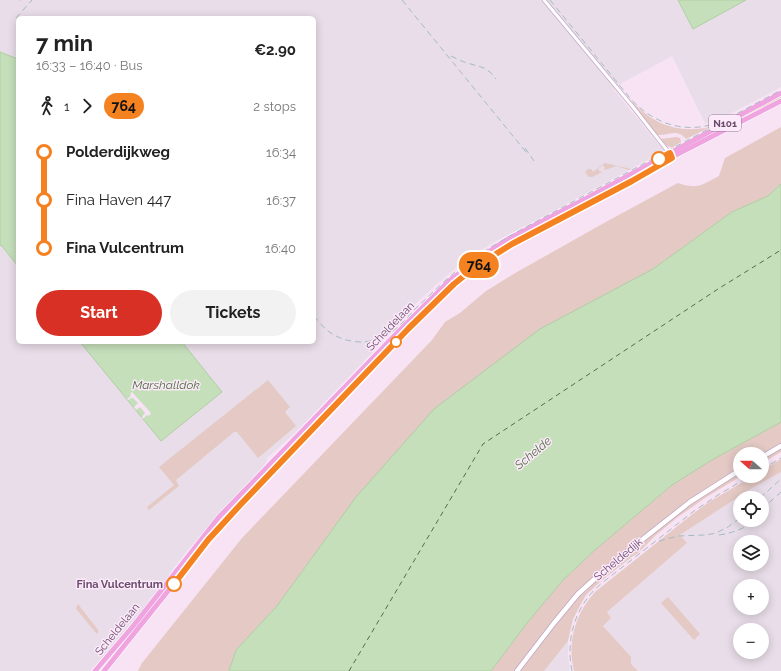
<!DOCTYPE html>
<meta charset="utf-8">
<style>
body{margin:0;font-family:Raleway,sans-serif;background:#f2f2f2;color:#222;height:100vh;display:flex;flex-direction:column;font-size:15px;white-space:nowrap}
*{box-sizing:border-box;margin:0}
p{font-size:13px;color:#767676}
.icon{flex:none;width:22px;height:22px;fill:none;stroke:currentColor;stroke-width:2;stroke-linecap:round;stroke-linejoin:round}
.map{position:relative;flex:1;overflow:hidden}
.sheet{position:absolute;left:16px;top:16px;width:300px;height:328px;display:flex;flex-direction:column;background:#fff;border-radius:6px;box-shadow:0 2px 10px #0003}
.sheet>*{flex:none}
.badge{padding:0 8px;border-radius:13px;font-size:14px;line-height:26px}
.needle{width:26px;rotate:291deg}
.controls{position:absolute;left:733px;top:447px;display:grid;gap:8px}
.controls a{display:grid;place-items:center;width:36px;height:36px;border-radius:50%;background:#fff;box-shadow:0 2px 10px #0003;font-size:20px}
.map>.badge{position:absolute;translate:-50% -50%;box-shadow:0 0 0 2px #fff}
.legs{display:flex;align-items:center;gap:6px;height:44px;padding:0 20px;font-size:13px}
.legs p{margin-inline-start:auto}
.head{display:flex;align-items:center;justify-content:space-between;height:68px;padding:0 20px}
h1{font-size:22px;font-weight:700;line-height:30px}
.primary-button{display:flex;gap:8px;margin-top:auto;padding:8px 20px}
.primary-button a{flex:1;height:46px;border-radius:24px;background:#d93025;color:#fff;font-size:16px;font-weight:700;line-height:46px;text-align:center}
.primary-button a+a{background:#f2f2f2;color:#222}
ul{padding:0 20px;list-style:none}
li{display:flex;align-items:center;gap:14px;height:48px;font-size:15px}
li i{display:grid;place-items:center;width:6px;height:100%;margin:0 5px;background:currentColor}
li i::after{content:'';width:10px;height:10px;margin:-5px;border:3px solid;border-radius:50%;background:#fff}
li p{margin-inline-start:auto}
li:first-child i{background:linear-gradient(#0000 50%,currentColor 0)}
li:last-child i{background:linear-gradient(currentColor 50%,#0000 0)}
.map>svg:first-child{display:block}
.industrial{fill:#e8dde8;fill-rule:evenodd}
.green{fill:#e4c9c4}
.water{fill:#c5dfbb;stroke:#afcfa3}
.pier{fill:#f8e3f5}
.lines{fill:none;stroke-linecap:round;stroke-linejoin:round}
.ferry{stroke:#4f7143;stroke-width:1;stroke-dasharray:5 4;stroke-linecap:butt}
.street-casing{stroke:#c4a9c4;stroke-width:4.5}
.secondary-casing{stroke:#c2a3c2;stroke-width:6}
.primary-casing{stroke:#fff;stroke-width:6}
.street{stroke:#fff;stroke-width:3}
.secondary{stroke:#fff;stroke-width:4.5}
.primary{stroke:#efa4e0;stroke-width:5}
.rail{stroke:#a4bdc0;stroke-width:1;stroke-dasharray:6 4;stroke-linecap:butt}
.line-1-casing{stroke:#fff;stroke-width:9}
.line-1{stroke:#f58220;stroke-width:6}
.stop-1-dot{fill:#fff;stroke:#f58220;stroke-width:2}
.labels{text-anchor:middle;stroke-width:3;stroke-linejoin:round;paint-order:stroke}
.shield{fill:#fce9f9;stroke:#967c97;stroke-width:1}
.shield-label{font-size:10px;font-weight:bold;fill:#6a4d6d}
.street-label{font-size:11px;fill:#6a4d6d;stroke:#fce9f9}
.stop-label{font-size:11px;font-weight:bold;fill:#6a4d6d;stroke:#fce9f9;text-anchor:end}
.water-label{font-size:12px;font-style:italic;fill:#4f7143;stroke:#fce9f9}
</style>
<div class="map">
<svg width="781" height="671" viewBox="0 0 781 671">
<rect width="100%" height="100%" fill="#f8e3f5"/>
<g class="industrial">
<path d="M0,0H678L693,28L746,0H781V87L726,116L715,121L705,123L672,56L622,83L614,90L664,151L544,216L498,240L476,253L457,267L436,285L413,306L414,307L406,317L295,433L267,458L266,463L187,551L169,574L170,576L126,632L90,671H0V246L1,245L18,266V342H80L161,441L222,392L182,342H314V18H18V59L0,52Z"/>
<path d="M781,472V671H638L631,664L603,625L611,618L607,612L687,543L680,535L749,490ZM740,498H762V520H740ZM740,542H762V564H740ZM740,586H762V608H740ZM740,630H762V652H740Z"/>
<path d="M568,641V656L570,671H544Z"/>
</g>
<g class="green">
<path d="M781,96V98L679,153L677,151Z"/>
<path d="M629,98C652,124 676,134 710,127L686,139C677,128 669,136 657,135Z"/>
<path d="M781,127V184L768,196L732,212L653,269L356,497L277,606L236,650L229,671H138L142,663L242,538L432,340L445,322L460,313L486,291L517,272L604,223L676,184L678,183C698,190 701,185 719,176L725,158Z"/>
<path d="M676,137L680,138L681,142L673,147L674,148L667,146L661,139Z"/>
<path d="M605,163L631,169L629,170L616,166L605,170L604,169L605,168L603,165L598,169L600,172L602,171V172L592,177H589L585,172L588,169H591L593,172Z"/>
<path d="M268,380L290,407L285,412L296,426L258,458L237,432H234L176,480L179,486L149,510L147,507L174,485L159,467Z"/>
<path d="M781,422V452L762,463V454H740L741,476L705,498L678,517L656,535L637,554L633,556L601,581L586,595L582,602L573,619L568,641L544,671H491L527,623L563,580L596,549L672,485L710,461Z"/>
<path d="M781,459V472L749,490L680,535L687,543L607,612L611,618L603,626L631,657V664L638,671H574C567,642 575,614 595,592L694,513L709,502L753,476H762V470Z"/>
<path d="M668,597L700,634L694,640L661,603Z"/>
<path d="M78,604L98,630V634L96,633L77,610L76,608Z"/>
</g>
<g class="water">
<path d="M678,0H746L693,29Z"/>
<path d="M0,52L18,59V266L1,245L0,246Z"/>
<path d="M781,184V422L710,461L672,485L596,549L563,580L527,623L491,671H229L236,650L277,606L356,497L434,409L540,329L653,269L732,212L768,196Z"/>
<path d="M80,342H182L222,392L161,441Z"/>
</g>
<path class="pier" d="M132,392L151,413L149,416L147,415L143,419L142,417L145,413L140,407L136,410L134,407L138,403L133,398H132L128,400L127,399L131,396L130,394Z"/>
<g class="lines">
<path class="ferry" d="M349,671L483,444L718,289L781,250"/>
<defs>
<path id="street" d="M544,0L633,107L670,154"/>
<g id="secondary">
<path d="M762,457L781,446"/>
<path d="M517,671L554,623L578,594L600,574L624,554L690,502L740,470"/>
</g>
<g id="primary">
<path d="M95,671L134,625L219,517L399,331L450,280L488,252L508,239L587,198L781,93"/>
<path d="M104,671L224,521L409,328L454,284L475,267L512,244L632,181L672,157L781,101"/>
</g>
</defs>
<use href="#street" class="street-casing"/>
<use href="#secondary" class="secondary-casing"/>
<use href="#primary" class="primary-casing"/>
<use href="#street" class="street"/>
<use href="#secondary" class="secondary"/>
<use href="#primary" class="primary"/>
<g class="rail">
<path d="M20,0H21"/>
<path d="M402,0L526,152"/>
<path d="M550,0L630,98C650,121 680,133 710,125"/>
<path d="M16,18L32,0"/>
<path d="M451,56L464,62L484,68L490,72L496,79"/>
<path d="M525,148L534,161"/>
<path d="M314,316C318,321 323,327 328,331C345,344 370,346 388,334C399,328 407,318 415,309C426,299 437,288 448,278C471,258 497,243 524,228L781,90"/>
<path d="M762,469L781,458"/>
<path d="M760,498L781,479"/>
<path d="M762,509L781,492"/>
<path d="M719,535C733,533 744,529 755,520"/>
<path d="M659,541L678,536L706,535L716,533L728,527L740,518"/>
<path d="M572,671C565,638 576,604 602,583L694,511L718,495L750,476"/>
</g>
</g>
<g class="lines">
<defs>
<path id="line-1" d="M174,584L208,540L241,504L409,328L454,284L475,267L512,244L632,181L672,158L670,153L659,159"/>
</defs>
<use href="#line-1" class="line-1-casing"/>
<use href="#line-1" class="line-1"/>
</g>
<g class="stop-1-dot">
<circle cx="659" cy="159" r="7"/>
<circle cx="396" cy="342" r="5"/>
<circle cx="174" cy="584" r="7"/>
</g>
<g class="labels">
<rect class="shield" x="709" y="115" width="32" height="16" rx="3"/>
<g class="shield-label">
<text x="725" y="127">N101</text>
</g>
<g class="street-label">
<text transform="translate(390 326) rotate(-46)" y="4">Scheldelaan</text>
<text transform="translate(618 559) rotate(-40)" y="4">Scheldedijk</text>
<text transform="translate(117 629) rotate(-51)" y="4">Scheldelaan</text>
</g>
<g class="stop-label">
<text x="163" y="588">Fina Vulcentrum</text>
</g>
<g class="water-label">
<text x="166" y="389">Marshalldok</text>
<text transform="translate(533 453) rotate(-40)" y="4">Schelde</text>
</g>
</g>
</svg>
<div class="controls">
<a><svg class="needle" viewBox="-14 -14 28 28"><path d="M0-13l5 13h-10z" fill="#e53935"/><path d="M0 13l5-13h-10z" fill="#767676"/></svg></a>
<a><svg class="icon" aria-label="locate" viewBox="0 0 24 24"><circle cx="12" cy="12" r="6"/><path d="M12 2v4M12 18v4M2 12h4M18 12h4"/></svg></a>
<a><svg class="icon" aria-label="layers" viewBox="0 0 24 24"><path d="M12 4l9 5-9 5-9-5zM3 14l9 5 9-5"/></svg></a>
<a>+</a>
<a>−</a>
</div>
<b class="badge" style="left:479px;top:265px;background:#f58220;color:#111">764</b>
<section class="sheet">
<div class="head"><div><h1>7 min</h1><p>16:33 – 16:40 · Bus</p></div><b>€2.90</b></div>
<div class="legs"><svg class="icon" aria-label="walk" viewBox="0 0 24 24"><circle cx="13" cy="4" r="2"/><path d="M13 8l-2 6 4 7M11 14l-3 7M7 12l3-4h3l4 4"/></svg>1<svg class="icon" aria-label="forward" viewBox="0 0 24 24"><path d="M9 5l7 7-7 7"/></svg><b class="badge" style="background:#f58220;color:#111">764</b><p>2 stops</p></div>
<ul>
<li><i style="color:#f58220"></i><b>Polderdijkweg</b><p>16:34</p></li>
<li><i style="color:#f58220"></i><span>Fina Haven 447</span><p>16:37</p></li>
<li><i style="color:#f58220"></i><b>Fina Vulcentrum</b><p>16:40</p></li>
</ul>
<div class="primary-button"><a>Start</a><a>Tickets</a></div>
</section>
</div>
